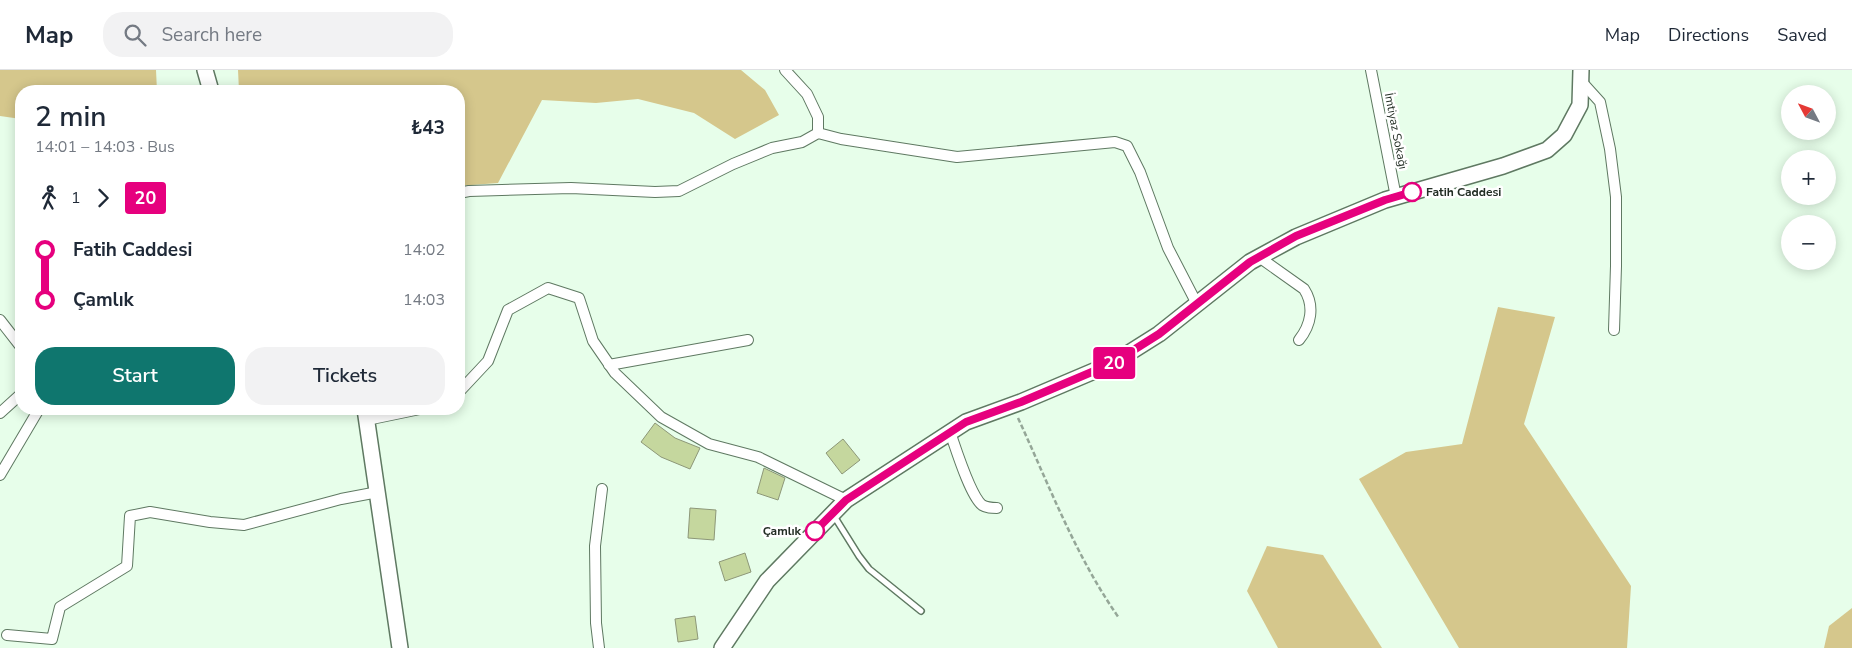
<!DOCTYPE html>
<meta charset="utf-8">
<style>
body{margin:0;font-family:"Nunito Sans",sans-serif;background:#f2f2f3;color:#1f2937;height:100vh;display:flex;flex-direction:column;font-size:19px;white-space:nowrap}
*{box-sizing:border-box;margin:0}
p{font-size:16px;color:#747a83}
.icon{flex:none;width:28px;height:28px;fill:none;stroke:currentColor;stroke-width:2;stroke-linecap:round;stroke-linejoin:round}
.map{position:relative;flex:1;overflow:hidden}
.panel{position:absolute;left:15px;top:15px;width:450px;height:330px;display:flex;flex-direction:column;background:#fff;border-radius:20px;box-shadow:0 2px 12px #0003}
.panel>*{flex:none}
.badge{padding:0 10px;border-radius:4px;font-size:18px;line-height:32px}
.needle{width:32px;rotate:311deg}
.buttons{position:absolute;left:1781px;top:15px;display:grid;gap:10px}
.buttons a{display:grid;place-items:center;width:55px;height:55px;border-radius:50%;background:#fff;box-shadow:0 2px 12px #0003;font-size:25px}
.map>.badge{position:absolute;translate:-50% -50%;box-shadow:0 0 0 2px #fff}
.legs{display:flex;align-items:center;gap:8px;height:55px;padding:0 20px;font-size:16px}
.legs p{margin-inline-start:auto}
.head{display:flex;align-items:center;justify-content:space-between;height:85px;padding:0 20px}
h1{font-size:28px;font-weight:600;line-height:38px}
.action{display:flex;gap:10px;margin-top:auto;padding:10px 20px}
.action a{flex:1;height:58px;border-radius:20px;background:#0f766e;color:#fff;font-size:20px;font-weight:600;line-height:58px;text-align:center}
.action a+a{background:#f2f2f3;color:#1f2937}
ul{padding:0 20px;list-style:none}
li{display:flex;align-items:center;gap:18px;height:50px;font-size:19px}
li i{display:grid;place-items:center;width:8px;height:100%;margin:0 6px;background:currentColor}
li i::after{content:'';width:12px;height:12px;margin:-6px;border:4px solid;border-radius:50%;background:#fff}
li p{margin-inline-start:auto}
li:first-child i{background:linear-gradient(#0000 50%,currentColor 0)}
li:last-child i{background:linear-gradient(currentColor 50%,#0000 0)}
header{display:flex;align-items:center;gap:30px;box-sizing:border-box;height:70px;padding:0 25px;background:#fff;border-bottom:1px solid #e0e1e3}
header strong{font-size:24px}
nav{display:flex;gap:28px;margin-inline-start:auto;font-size:18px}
.search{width:350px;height:45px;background:#f2f2f3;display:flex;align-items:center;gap:12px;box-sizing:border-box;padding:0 18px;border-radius:20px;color:#747a83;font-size:19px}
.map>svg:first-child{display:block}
.forest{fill:#d5c78c}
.building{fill:#c5d79e;stroke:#8d9778}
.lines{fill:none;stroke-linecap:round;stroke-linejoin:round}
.lane-casing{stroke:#5f7962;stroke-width:8}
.street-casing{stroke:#5f7962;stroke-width:12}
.secondary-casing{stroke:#5f7962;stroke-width:18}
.path{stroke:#95a798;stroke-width:2.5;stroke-dasharray:5 2.5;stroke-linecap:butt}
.lane{stroke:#fff;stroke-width:5}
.street{stroke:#fff;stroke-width:10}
.secondary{stroke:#fff;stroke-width:15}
.line-1-casing{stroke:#fff;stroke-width:11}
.line-1{stroke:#e6007e;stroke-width:8}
.stop-1-dot{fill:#fff;stroke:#e6007e;stroke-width:2.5}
.labels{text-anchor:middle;stroke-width:5;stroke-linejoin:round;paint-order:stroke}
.street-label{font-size:12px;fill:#232e25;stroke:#fff}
.stop-label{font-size:12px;font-weight:bold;fill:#232e25;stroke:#fff;text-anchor:start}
</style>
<header>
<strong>Map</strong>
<div class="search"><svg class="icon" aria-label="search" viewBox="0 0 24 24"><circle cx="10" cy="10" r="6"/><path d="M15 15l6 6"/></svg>Search here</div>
<nav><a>Map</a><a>Directions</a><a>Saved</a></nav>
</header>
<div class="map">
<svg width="1852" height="578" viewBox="0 0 1852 578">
<rect width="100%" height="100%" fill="#e7feea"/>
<g class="forest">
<path d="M0,0H156L157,21H21V49L0,46Z"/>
<path d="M238,0H741L765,20L779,45L735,69L694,43L638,29L596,33L542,30L498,113L459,116V21H239Z"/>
<path d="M1498,237L1555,247L1524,354L1631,516L1627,578H1459L1359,409L1406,382L1462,374Z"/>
<path d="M1267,476L1323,485L1382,578H1278L1247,521Z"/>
<path d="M1852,538V578H1824L1829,556Z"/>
</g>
<g class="building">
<path d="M655,353L675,368L700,378L690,399L661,387L641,372Z"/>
<path d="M843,369L860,390L842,404L826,383Z"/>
<path d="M764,398L785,408L778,430L757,423Z"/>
<path d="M690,438L716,440L714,470L688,468Z"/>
<path d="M745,483L751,502L725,511L719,492Z"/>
<path d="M695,546L698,569L678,572L675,549Z"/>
</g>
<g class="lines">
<defs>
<path id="lane" d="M834,446L859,486L869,499L921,541"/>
<g id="street">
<path d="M785,0L807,24L818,47V63"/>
<path d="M1371,0L1396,127"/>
<path d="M1581,11L1600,32L1610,79L1616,127V196L1614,260"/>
<path d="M459,123L469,121L571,118L655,122L679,121L733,94L772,78L802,72L818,63L841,69L957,87L1115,72L1127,76L1140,102L1168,178L1197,234"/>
<path d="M1259,187L1304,219C1315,236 1311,255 1299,270"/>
<path d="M0,250L21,277"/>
<path d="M609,295L748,270"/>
<path d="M459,322L488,291L508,240L548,218L579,228L593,271L615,303L661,347L709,374L758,387L846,430"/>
<path d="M0,343L21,324"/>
<path d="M367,350L420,339"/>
<path d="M950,362C956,379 970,425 982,435C987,438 991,438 997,438"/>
<path d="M0,405L39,339"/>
<path d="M7,565L52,569L60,537L127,496L130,446L150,442L210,452L244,455L341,429L378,422"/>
<path d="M599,578L596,553L595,476L602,419"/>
</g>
<g id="secondary">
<path d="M205,0L211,21"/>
<path d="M365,339L400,578"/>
<path d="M722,578L767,511L846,430L966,352L1021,332L1113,293L1159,264L1250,192L1296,167L1385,130L1503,96L1547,80L1564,65L1580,35L1581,0"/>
</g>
</defs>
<use href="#lane" class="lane-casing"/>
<use href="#street" class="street-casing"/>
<use href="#secondary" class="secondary-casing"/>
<path class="path" d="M1018,348C1049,415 1076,487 1119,548"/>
<use href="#lane" class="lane"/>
<use href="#street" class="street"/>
<use href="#secondary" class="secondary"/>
</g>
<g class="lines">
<defs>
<path id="line-1" d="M815,461L846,430L966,352L1021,332L1113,293L1159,264L1250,192L1296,166L1385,130L1412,122"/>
</defs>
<use href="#line-1" class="line-1-casing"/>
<use href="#line-1" class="line-1"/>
</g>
<g class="stop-1-dot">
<circle cx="1412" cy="122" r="9"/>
<circle cx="815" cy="461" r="9"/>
</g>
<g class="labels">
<g class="street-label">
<text transform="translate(1396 61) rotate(79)" y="4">İmtiyaz Sokağı</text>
</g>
<g class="stop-label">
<text x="1426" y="126">Fatih Caddesi</text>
<text x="801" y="465" text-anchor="end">Çamlık</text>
</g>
</g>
</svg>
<div class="buttons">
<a><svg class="needle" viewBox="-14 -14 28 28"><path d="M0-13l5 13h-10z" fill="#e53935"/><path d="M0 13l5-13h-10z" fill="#747a83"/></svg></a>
<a>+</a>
<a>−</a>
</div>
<b class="badge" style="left:1114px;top:293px;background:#e6007e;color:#fff">20</b>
<section class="panel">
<div class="head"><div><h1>2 min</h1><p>14:01 – 14:03 · Bus</p></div><b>₺43</b></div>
<div class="legs"><svg class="icon" aria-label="walk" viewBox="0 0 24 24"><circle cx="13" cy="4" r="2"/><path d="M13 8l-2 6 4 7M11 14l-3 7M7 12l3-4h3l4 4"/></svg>1<svg class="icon" aria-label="forward" viewBox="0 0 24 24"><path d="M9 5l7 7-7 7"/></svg><b class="badge" style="background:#e6007e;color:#fff">20</b></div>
<ul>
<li><i style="color:#e6007e"></i><b>Fatih Caddesi</b><p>14:02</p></li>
<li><i style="color:#e6007e"></i><b>Çamlık</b><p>14:03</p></li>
</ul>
<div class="action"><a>Start</a><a>Tickets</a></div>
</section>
</div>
